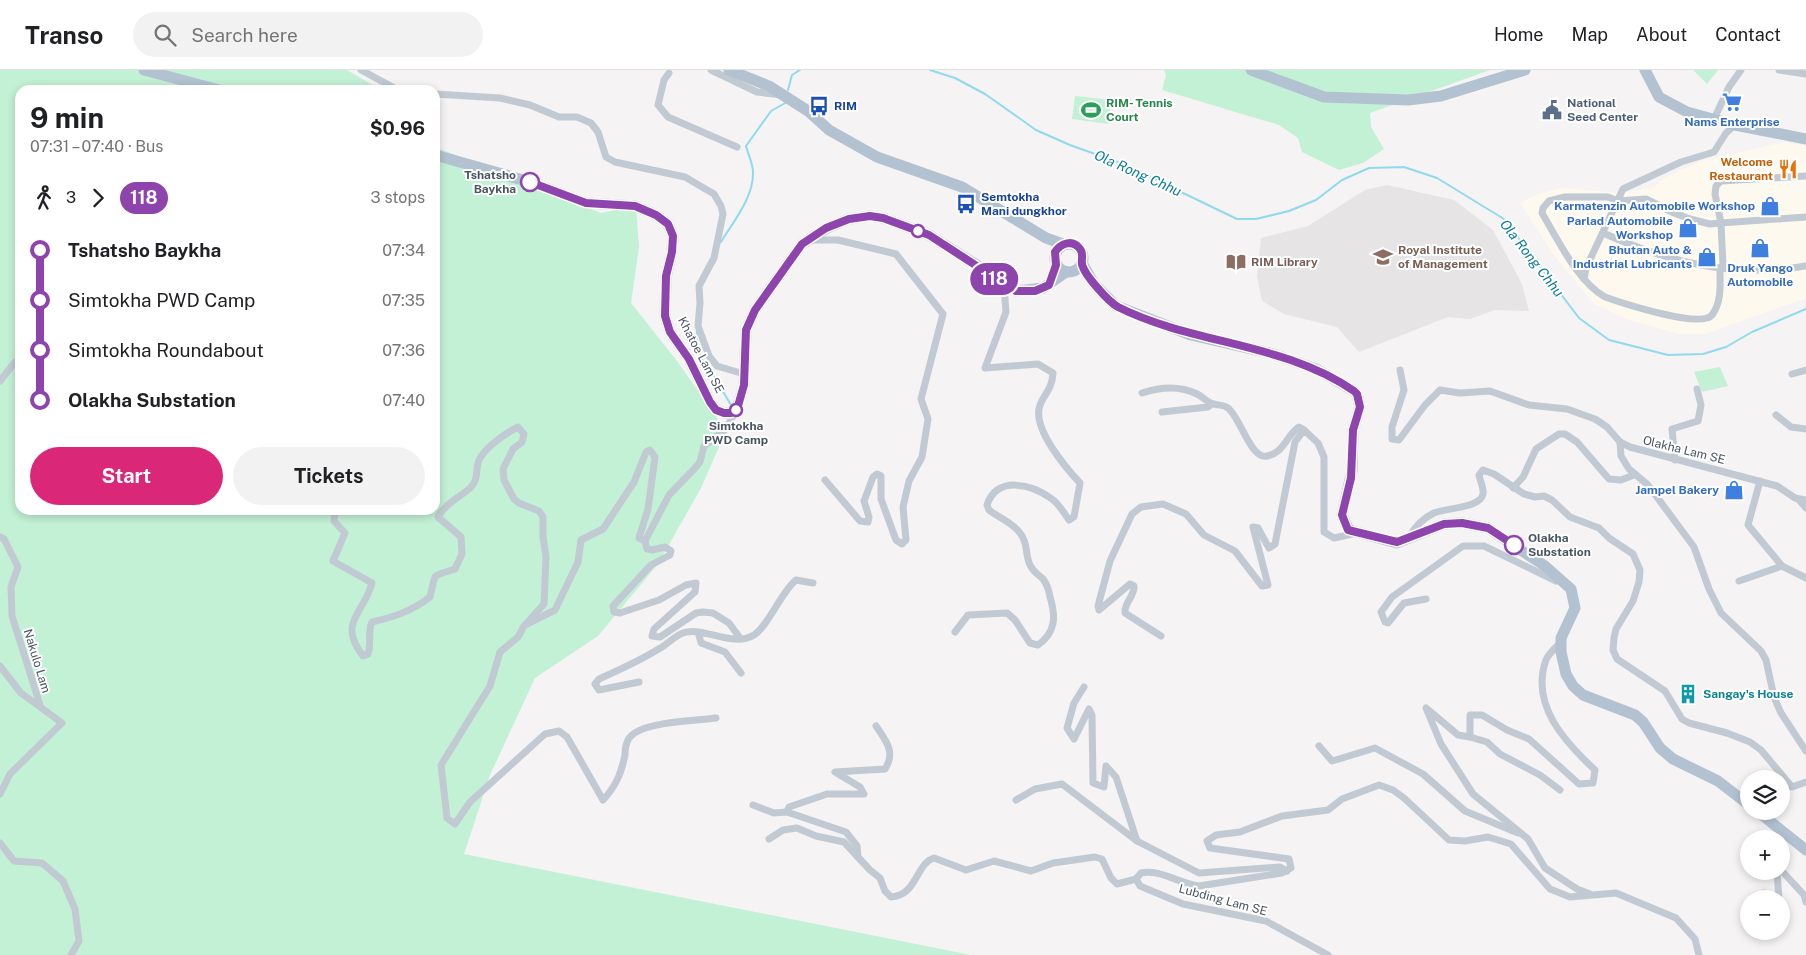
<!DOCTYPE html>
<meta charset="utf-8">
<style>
body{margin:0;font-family:"Public Sans",sans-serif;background:#f2f2f2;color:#202124;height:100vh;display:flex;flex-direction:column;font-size:19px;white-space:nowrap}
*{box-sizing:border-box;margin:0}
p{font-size:16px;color:#757577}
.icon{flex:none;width:28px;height:28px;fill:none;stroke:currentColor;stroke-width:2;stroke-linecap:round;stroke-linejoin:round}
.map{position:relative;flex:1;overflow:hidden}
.sheet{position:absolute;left:15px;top:15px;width:425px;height:430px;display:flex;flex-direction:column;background:#fff;border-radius:15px;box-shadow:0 2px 8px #0003}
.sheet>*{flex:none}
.badge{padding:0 10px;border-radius:16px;font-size:18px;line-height:32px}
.fabs{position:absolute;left:1740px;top:700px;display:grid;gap:10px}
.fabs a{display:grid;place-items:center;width:50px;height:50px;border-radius:50%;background:#fff;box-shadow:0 2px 8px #0003;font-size:25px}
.map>.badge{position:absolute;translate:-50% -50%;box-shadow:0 0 0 2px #fff}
.legs{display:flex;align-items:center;gap:8px;height:55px;padding:0 15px;font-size:16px}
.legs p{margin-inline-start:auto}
.summary{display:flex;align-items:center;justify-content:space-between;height:85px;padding:0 15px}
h1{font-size:28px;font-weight:700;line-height:38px}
.primary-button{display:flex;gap:10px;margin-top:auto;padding:10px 15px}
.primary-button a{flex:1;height:58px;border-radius:30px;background:#db2777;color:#fff;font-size:20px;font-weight:700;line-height:58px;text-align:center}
.primary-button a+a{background:#f2f2f2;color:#202124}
ul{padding:0 15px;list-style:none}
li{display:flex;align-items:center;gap:18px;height:50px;font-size:19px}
li i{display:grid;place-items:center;width:8px;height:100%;margin:0 6px;background:currentColor}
li i::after{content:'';width:12px;height:12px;margin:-6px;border:4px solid;border-radius:50%;background:#fff}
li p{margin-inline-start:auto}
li:first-child i{background:linear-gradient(#0000 50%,currentColor 0)}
li:last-child i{background:linear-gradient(currentColor 50%,#0000 0)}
header{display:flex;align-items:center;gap:30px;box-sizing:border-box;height:70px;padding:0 25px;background:#fff;border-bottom:1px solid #e0e0e0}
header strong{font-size:24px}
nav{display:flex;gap:28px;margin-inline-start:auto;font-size:18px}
.search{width:350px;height:45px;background:#f2f2f2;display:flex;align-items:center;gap:12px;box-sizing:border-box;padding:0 18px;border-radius:28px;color:#757577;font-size:19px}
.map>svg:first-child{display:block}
.commercial{fill:#fdf9ef}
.education{fill:#e6e4e5}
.green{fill:#c3f1d5}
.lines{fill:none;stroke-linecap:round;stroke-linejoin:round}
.stream{stroke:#90daee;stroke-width:2}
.street{stroke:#c1cad2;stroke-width:7}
.primary{stroke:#b3c2d1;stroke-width:11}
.line-1-casing{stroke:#fff;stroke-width:11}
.line-1{stroke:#8e44ad;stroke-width:8}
.stop-1-dot{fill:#fff;stroke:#8e44ad;stroke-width:2.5}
.labels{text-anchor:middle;stroke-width:4;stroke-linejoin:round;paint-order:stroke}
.leisure-label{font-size:12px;font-weight:bold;fill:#27864d;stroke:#fff;text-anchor:start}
.service-label{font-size:12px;font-weight:bold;fill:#4e5e75;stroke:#fff;text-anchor:start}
.transit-label{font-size:12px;font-weight:bold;fill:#164399;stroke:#fff;text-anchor:start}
.shop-label{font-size:12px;font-weight:bold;fill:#366cbe;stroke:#fff;text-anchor:end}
.food-label{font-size:12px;font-weight:bold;fill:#c56008;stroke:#fff;text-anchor:end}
.stop-label{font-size:12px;font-weight:bold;fill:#4a5661;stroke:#fff;text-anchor:end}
.education-label{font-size:12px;font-weight:bold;fill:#785e54;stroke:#fff;text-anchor:start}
.street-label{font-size:12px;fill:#4a5661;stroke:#fff}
.culture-label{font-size:12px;font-weight:bold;fill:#0d838f;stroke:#fff;text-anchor:start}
.water-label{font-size:14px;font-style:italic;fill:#0c7c9b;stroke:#fff}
</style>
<header>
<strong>Transo</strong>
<div class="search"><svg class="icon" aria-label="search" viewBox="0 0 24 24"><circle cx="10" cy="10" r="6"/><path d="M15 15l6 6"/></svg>Search here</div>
<nav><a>Home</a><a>Map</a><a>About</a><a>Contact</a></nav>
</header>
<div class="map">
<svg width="1806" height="885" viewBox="0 0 1806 885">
<rect width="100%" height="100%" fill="#f5f3f3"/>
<path class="commercial" d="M1786,72L1806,76V228L1705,264H1679L1632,251L1594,234L1553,184L1520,133L1537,124L1563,118L1621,123L1652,118L1670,105L1703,90Z"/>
<path class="education" d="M1387,115L1454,130L1493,160L1522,214L1529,241L1495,240L1470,249L1448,247L1359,282L1337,257L1284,244L1262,231L1257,206L1261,168L1308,156L1365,120Z"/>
<g class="green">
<path d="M0,0H347L381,20H20V440H435V77L601,143L636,136L639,177L631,233L677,291L726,361L701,418L658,494L598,566L535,608L490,705L464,784L971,885H0Z"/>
<path d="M1164,0H1490L1370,43L1371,57L1384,79L1363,93L1339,100L1302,82L1298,68L1279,55L1162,20L1166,5Z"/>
<path d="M1693,0H1718L1707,14Z"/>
<path d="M1075,26L1111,30L1108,54L1072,49Z"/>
<path d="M1720,297L1728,316L1702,322L1694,302Z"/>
</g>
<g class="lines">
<g class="stream">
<path d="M930,0L955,8L985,24L1036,60L1070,75L1123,94L1237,149H1256L1289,141L1316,130L1342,110L1369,98L1404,97L1437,108L1504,149L1579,248L1609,270L1668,285L1703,284L1726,277L1752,262L1806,239"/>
<path d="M788,20L792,5L800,0"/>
<path d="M721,172C733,152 754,127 753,102C753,94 748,84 746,76L771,41L787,32"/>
<path d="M697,262V279L706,297"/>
<path d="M712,303L731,335"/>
</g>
<g class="street">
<path d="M361,0L398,20"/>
<path d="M711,0L757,22L782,25"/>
<path d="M1779,0L1806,4"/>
<path d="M669,3L664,10L658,35L668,47L737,77"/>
<path d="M435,24L500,28L530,35L559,47H577L591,53L598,62L606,87L615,92L685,107L714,124L721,136L723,144L714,188L699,216L700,233L698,256L709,286L717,296L744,304"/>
<path d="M1714,49L1729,17L1741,0"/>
<path d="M1806,106L1721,111L1716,116L1715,124L1721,153L1723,196L1720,199C1720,214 1722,232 1712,245C1701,259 1622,233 1605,227C1578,212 1558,170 1542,143L1543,138L1549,131L1565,127H1608L1618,131L1646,129L1674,143L1690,149L1710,154L1721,153L1806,147"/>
<path d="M1603,163C1670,193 1733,208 1806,196"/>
<path d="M812,170H838L896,184L943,244L921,329L928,349L922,387L909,411L903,437L906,470L902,474L896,470L881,429V406L877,404L873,407L864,431L869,447L868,452L860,451L825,410"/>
<path d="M1584,209L1586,198L1623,119L1681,92L1714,82L1726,63L1735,55"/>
<path d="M1400,300L1404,320L1392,357V369L1399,370L1425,335L1440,320L1460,323L1490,321L1529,335L1567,339L1595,349L1607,357L1620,372L1630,377L1777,416L1795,428L1806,430"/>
<path d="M1792,304L1806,300"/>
<path d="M0,311L15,292L20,290"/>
<path d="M1142,323C1160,317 1179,315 1197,324C1203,327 1208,333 1214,334C1219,336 1223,334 1228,338C1240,347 1251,390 1267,386C1284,383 1286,366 1299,357L1304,360"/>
<path d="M1162,342L1208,337L1212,334"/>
<path d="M1776,345L1791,357L1806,359"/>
<path d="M1620,372L1621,386L1629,399L1648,415L1694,477L1709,519L1721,543L1761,581L1766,590L1774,627L1781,643L1806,681"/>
<path d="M1675,390L1672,359L1698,351L1701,335L1697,319"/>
<path d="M1760,411L1748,455L1782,496L1806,508"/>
<path d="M1513,418L1523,407L1536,379L1559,364H1565L1577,372L1609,409L1621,410L1634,405"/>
<path d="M1799,430L1806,438"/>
<path d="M335,440L334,451L345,463L333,491L372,513C364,544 337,552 363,586L368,584C372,573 367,562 372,552C394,547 412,541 430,527C437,501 429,508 455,499L462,484L461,467L438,447C446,433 459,428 470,418C478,411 476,402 478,393C482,379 506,363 518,357L524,364L522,372L513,379L503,399L504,410L514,429L519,433L539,441L543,447V467L546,487L544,534L524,556L518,567L500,582L490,616L441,695L447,748L455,754L470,732L545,664L559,661L567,667L603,730C616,716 621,704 625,685C625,681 626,674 628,670C637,651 697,651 716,648"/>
<path d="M0,467L4,469L18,497L11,517L12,546L40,635"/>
<path d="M1409,467C1415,457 1423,448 1434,443C1445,438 1481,438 1483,424C1484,418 1480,411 1479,405L1483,400L1494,404L1524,424L1535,427L1544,426L1552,430L1570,447L1599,458L1609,468L1633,484L1640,500L1639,512L1633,531L1616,559L1614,568L1613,580L1617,589L1665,621L1682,649L1689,653L1727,663L1750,672L1761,680L1792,717L1806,712"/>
<path d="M645,471L647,479L652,480L665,477L671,481L670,485L651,495L613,536L614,542L620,543L659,530L686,515L696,513L695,522L654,559L652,566L660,567L696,543L703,542L713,543L729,553L740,568"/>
<path d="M1739,511L1782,496"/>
<path d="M1426,529L1404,533L1388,553L1385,552L1381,542L1392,527L1463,476H1484L1556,511"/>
<path d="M527,554L555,540L578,492L581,470L603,459L634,412L646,382L650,380L655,387L648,439L639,468L645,471L669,425L695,398L700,392L704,376L726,359L736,340"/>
<path d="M955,562L968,545L1007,543L1015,550L1030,573L1038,575C1056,562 1056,547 1050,527C1049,521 1047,514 1043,509C1038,504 1034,503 1030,495C1025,485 1028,472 1020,463C1012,452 999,448 989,440L987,435C997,405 1032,414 1052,429C1059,434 1064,443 1069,450L1074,447L1080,413C1065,397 1035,361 1039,339C1041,326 1052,322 1053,303L1038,294L985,298L1006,242L1004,216"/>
<path d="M702,563L699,565L701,573L725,582L741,603"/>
<path d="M1161,566L1125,543C1124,532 1135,526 1134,516L1130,514L1099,540L1098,536L1110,491L1132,444L1141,437L1163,434L1186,444L1204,465L1235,481L1262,516L1268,515L1253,457L1258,458L1269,478L1275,474L1295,372L1304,360L1318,373L1324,387V462L1334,468L1357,463"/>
<path d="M1561,572C1556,577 1549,583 1546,590C1530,635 1565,672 1595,700L1593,713L1579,714L1529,669L1507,660L1482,645H1470V667L1458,665L1426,638L1441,674L1473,724L1528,769L1545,798L1577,819L1590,824"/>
<path d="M0,596L21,623L62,653L10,704L0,724"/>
<path d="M639,612L599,620L595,614L599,609C619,600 639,591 657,580C666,576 674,566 683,563C704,556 733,578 754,565C769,555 781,522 796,510L813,513"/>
<path d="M1084,617L1074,633L1067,658L1074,669L1089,639L1092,645L1093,713L1104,717L1106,696L1116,707L1137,771L1199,803L1280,797L1287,801"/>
<path d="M1470,667L1487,672L1500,684L1540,705L1560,720"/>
<path d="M1319,676L1332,691L1375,678L1423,704L1465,741L1518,763"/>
<path d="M1016,730L1035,719L1062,714L1137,771"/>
<path d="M753,735L774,743L787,742"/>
<path d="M769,769L783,760L797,758L816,766L844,772L870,800L880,808L885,821L891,827C917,826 916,793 934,788L966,800L994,791L1031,801L1053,793L1095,787L1102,789L1111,808L1117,814L1136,809"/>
<path d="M0,773L14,791L42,793L63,811L75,839L79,871L71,885"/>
<path d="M858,787L857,776L846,762L787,742L789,737L827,724H864L860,717L835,702L885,699C896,682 886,671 876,656"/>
<path d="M1781,800L1804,825L1806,832"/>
<path d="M1777,801L1779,829"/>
<path d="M1764,823V829"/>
<path d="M1328,885L1266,851L1183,834L1140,816L1136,809L1141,803C1161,799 1180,814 1199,816L1282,803L1291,798L1289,789L1210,778L1207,771L1216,765L1240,762L1282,746L1328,740L1342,729L1379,715L1393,720L1404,728L1449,770L1465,771L1488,767L1511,774L1550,819L1570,827L1616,823L1676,848L1695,869L1699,885"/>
</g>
<g class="primary">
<path d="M144,0L219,20"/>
<path d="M729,0L769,16L808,41L829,60L877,87L962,117L1046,168L1063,174"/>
<path d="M1251,0L1324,27L1408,30L1441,26L1525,0"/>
<path d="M1645,0L1659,27L1687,42L1735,55L1806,69"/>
<path d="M435,85L530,112L586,133L635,136L656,145L668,154L673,166L672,182L666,207L665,246L670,262L689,289L710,332L716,340L724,343H731L738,335L744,315L746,260L755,240L802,174L827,158L849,149L870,146L883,148L929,165L986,201L1004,216L1016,221L1043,218L1066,202"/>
<circle cx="1069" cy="188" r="14"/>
<path d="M1082,193L1094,214L1116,236L1191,265L1273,284L1316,299L1354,321L1357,324L1360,337L1353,360L1352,401L1342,445L1349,460L1397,473L1444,454L1462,453L1488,458L1513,475L1545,496L1571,519L1575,538L1561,568V582L1566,604L1573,616L1583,625L1635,645L1643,652L1660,678L1673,689L1718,711L1749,735"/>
<path d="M1757,741L1806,780"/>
</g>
</g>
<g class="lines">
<defs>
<path id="line-1" d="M530,112L586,133L635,136L656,145L668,154L673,166L672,182L666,206L665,246L670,262L689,289L710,332L716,340L724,343H731L738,336L744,315L746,260L755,240L802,174L826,158L849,149L870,146L883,148L929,165L986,202L1004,216L1016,221H1035L1049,215L1056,195L1055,182C1061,173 1073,169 1080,179C1084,184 1081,188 1082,194C1084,205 1109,232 1118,237C1194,275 1283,272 1354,321L1357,324L1360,337L1353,360L1351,408L1342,445L1348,460L1397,472L1444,454L1462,453L1488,458L1514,475"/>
</defs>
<use href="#line-1" class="line-1-casing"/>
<use href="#line-1" class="line-1"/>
</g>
<defs>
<symbol id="supermarket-bare" viewBox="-9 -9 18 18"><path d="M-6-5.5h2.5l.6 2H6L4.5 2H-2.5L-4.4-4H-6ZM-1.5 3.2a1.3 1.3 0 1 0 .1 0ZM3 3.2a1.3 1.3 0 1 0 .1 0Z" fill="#3f7fe0" stroke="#fff" stroke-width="2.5" paint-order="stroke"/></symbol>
<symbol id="bus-bare" viewBox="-9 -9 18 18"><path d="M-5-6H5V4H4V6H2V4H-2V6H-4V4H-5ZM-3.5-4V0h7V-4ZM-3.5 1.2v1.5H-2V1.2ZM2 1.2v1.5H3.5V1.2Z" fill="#1a4fb4" stroke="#fff" stroke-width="2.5" paint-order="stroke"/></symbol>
<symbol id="stadium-bare" viewBox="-9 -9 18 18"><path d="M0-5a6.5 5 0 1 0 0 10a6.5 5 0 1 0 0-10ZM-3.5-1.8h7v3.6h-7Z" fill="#2e9e5b" stroke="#fff" stroke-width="2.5" paint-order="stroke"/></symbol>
<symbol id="civic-bare" viewBox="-9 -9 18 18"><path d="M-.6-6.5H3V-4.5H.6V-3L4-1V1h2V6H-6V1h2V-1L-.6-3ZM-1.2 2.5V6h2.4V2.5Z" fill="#5c6f8a" stroke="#fff" stroke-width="2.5" paint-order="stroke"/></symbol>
<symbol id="restaurant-bare" viewBox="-9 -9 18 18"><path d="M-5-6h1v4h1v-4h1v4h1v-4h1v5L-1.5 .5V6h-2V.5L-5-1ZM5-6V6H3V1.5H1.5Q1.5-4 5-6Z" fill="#e8710a" stroke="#fff" stroke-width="2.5" paint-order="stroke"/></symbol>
<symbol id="shop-bare" viewBox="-9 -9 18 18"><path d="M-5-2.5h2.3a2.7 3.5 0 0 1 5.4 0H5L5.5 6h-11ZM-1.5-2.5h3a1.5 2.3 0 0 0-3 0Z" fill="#3f7fe0" stroke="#fff" stroke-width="2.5" paint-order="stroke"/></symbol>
<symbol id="university-bare" viewBox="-9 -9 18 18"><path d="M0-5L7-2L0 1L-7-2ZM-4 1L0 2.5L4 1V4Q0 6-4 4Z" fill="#8d6e63" stroke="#fff" stroke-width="2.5" paint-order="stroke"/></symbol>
<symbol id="library-bare" viewBox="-9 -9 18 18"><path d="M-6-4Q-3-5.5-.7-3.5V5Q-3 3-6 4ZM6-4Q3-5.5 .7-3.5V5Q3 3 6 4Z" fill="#8d6e63" stroke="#fff" stroke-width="2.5" paint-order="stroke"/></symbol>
<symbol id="building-bare" viewBox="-9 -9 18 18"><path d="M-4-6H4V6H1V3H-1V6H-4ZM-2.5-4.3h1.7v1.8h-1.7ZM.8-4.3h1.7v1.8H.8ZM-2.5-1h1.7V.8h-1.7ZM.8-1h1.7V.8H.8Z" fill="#0f9aa8" stroke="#fff" stroke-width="2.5" paint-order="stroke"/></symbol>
</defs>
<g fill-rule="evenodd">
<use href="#supermarket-bare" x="1718" y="18" width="28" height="28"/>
<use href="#bus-bare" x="805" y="22" width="28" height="28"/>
<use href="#stadium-bare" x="1077" y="26" width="28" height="28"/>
<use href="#civic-bare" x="1538" y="26" width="28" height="28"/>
<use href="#restaurant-bare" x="1774" y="85" width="28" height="28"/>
<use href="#bus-bare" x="952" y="120" width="28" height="28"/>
<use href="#shop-bare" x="1756" y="122" width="28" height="28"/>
<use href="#shop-bare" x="1674" y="144" width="28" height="28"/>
<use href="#shop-bare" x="1746" y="164" width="28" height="28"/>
<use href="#university-bare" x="1369" y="173" width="28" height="28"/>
<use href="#shop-bare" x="1693" y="173" width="28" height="28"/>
<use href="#library-bare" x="1222" y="178" width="28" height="28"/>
<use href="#shop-bare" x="1720" y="406" width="28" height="28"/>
<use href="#building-bare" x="1674" y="610" width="28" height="28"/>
</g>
<g class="stop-1-dot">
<circle cx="530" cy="112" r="9"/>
<circle cx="918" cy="161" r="6"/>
<circle cx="736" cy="340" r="6"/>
<circle cx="1514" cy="475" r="9"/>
</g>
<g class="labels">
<g class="leisure-label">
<text x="1106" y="37">RIM- Tennis<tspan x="1106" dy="14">Court</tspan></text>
</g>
<g class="service-label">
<text x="1567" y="37">National<tspan x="1567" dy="14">Seed Center</tspan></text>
</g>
<g class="transit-label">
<text x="834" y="40">RIM</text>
<text x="981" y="131">Semtokha<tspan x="981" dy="14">Mani dungkhor</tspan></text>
</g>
<g class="shop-label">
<text x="1732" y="56" text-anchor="middle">Nams Enterprise</text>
<text x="1755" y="140">Karmatenzin Automobile Workshop</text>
<text x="1673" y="155">Parlad Automobile<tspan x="1673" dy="14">Workshop</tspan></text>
<text x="1692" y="184">Bhutan Auto &amp;<tspan x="1692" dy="14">Industrial Lubricants</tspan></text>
<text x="1760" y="202" text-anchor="middle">Druk Yango<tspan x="1760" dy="14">Automobile</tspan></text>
<text x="1719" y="424">Jampel Bakery</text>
</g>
<g class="food-label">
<text x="1773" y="96">Welcome<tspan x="1773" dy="14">Restaurant</tspan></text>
</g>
<g class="stop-label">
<text x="516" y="109">Tshatsho<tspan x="516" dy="14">Baykha</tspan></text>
<text x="736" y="360" text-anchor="middle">Simtokha<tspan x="736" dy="14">PWD Camp</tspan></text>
<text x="1528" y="472" text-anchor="start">Olakha<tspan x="1528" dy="14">Substation</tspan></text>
</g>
<g class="education-label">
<text x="1398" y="184">Royal Institute<tspan x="1398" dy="14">of Management</tspan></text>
<text x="1251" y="196">RIM Library</text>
</g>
<g class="street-label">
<text transform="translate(701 285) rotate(62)" y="4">Khatoe Lam SE</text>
<text transform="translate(1684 380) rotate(14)" y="4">Olakha Lam SE</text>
<text transform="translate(37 591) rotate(73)" y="4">Nakulo Lam</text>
<text transform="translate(1223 830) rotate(15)" y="4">Lubding Lam SE</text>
</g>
<g class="culture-label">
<text x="1703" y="628">Sangay's House</text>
</g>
<g class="water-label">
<text transform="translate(1138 103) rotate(24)" y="5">Ola Rong Chhu</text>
<text transform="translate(1532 188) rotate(52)" y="5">Ola Rong Chhu</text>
</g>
</g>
</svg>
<div class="fabs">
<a><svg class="icon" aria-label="layers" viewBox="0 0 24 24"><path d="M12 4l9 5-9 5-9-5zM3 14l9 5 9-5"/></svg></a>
<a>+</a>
<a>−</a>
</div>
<b class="badge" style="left:994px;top:209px;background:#8e44ad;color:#fff">118</b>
<section class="sheet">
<div class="summary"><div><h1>9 min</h1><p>07:31 – 07:40 · Bus</p></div><b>$0.96</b></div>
<div class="legs"><svg class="icon" aria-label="walk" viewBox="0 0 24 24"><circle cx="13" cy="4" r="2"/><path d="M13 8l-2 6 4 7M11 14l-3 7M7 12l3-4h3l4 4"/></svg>3<svg class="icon" aria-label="forward" viewBox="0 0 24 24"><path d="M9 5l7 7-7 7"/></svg><b class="badge" style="background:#8e44ad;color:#fff">118</b><p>3 stops</p></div>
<ul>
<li><i style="color:#8e44ad"></i><b>Tshatsho Baykha</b><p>07:34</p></li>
<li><i style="color:#8e44ad"></i><span>Simtokha PWD Camp</span><p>07:35</p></li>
<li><i style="color:#8e44ad"></i><span>Simtokha Roundabout</span><p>07:36</p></li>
<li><i style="color:#8e44ad"></i><b>Olakha Substation</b><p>07:40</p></li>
</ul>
<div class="primary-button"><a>Start</a><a>Tickets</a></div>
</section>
</div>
